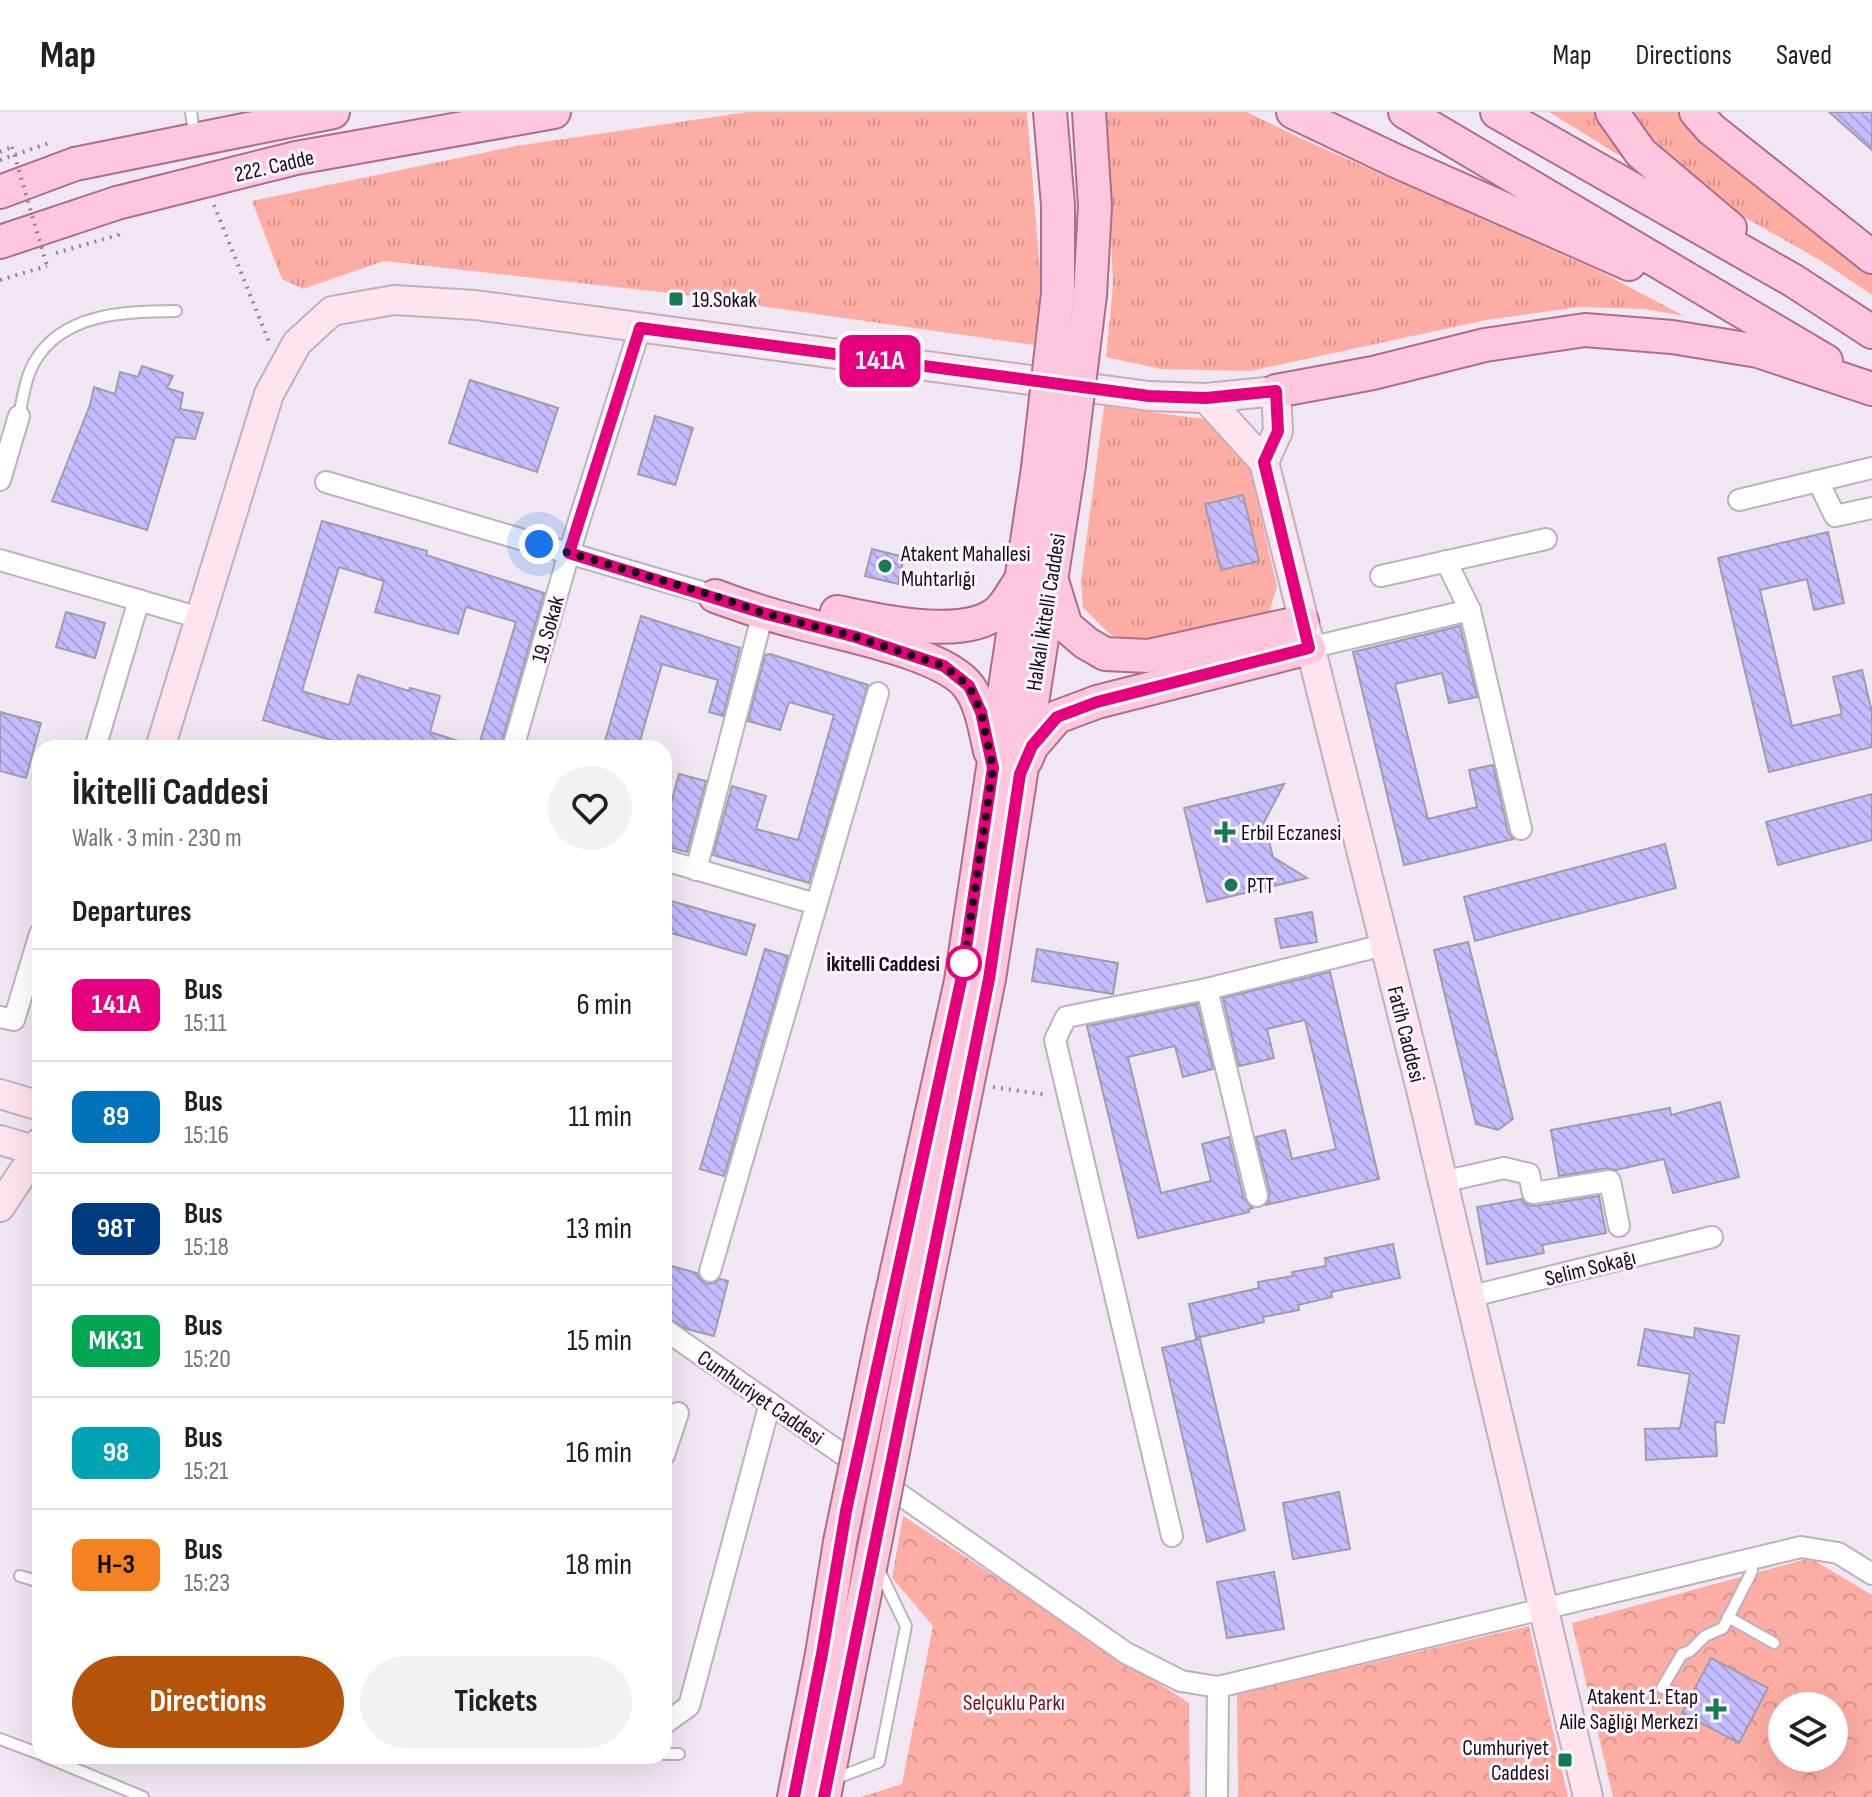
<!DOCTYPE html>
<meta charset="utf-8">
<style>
body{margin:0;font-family:"Sofia Sans Condensed",sans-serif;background:#f2f2f2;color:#202124;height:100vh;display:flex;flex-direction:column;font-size:30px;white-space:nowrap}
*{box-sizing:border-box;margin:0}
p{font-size:26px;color:#757577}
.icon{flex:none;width:44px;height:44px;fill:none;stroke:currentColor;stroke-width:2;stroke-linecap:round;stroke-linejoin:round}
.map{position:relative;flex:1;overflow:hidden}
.sheet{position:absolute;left:32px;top:628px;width:640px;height:1024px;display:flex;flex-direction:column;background:#fff;border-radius:24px;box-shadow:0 8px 32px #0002}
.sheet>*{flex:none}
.badge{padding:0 16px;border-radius:12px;font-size:28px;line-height:52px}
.buttons{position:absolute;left:1768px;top:1580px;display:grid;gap:16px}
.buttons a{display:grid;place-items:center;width:80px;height:80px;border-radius:50%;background:#fff;box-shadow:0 8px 32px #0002;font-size:40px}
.you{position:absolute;width:40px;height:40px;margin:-20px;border:6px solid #fff;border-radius:50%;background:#1a73e8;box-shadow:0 0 0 12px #1a73e833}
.map>.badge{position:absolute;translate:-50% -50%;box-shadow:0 0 0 4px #fff}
h2{padding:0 40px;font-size:30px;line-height:72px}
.round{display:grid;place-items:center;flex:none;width:84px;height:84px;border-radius:42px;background:#f2f2f2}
.head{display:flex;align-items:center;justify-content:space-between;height:136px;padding:0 40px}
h1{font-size:38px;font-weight:700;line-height:60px}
.cta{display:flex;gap:16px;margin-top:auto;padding:16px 40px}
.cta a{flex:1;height:92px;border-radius:48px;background:#b45309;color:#fff;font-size:32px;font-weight:700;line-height:92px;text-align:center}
.cta a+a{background:#f2f2f2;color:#202124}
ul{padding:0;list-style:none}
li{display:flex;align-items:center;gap:24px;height:112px;padding:0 40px;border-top:2px solid #e0e0e0}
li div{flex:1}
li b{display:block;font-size:30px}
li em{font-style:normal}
li .badge{min-width:88px;font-weight:700;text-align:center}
header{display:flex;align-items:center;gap:48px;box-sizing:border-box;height:112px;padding:0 40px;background:#fff;border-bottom:2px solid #e0e0e0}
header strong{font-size:38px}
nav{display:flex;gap:44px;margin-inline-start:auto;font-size:28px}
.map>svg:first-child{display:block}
.grass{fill:url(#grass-tufts)}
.park{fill:url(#park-crowns);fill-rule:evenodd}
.building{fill:url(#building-back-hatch);stroke:#9e9da9;stroke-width:2}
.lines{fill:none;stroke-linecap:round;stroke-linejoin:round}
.lane-casing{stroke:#bcb2bd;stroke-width:14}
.street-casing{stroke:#bcb2bd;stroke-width:24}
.secondary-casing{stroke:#bcb2bd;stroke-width:32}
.primary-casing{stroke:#ac6e88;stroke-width:36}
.path{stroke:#8e878e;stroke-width:4;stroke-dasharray:2 6;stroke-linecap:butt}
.lane{stroke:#fff;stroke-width:10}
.street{stroke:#fff;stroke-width:20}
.secondary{stroke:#ffe3ee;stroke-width:28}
.primary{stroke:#fec7dd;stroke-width:32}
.primary-bridge-casing{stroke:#ac6e88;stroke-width:36;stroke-linecap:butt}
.path-bridge{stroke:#8e878e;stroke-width:4;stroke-dasharray:2 6;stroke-linecap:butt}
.primary-bridge{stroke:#fec7dd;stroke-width:32}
.line-casing{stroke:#fff;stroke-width:18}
.line{stroke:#e6007e;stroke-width:12}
.walk{stroke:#130f13;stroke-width:8;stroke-dasharray:0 14.4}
.poi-dot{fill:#167a53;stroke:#fdf5fe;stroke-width:3}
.stop-dot{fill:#fff;stroke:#e6007e;stroke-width:4}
.labels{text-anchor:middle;stroke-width:6;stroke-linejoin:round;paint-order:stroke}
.street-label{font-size:22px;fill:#130f13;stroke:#fdf5fe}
.poi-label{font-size:22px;fill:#130f13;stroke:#fdf5fe;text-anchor:start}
.stop-label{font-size:22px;font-weight:bold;fill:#130f13;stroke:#fdf5fe;text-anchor:end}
.park-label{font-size:22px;fill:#6b1716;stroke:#fdf5fe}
</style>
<header>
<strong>Map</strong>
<nav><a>Map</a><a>Directions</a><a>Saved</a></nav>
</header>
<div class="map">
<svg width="1872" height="1685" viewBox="0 0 1872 1685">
<defs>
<pattern id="grass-tufts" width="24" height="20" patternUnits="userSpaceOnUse" patternTransform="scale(2)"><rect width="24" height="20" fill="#fdada4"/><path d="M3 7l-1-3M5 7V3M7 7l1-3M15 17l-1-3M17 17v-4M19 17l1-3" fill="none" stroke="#d8948c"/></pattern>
<pattern id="park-crowns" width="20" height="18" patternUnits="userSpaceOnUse" patternTransform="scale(2)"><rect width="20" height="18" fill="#fdada4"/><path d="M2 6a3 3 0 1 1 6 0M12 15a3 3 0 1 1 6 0" fill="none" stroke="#d8948c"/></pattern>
<pattern id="building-back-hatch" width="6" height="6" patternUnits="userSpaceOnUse" patternTransform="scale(2)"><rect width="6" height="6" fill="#c4bcff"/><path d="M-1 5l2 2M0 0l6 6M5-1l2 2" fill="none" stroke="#a8a0da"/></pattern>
</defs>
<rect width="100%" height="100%" fill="#f1e7f2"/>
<g class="grass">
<path d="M748,0H1027L1041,171L1034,233L669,181L384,149L303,177L282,167L252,89L516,34Z"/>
<path d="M1106,0H1247L1300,26L1599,159L1684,204L1645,197L1580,195L1487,208L1250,259L1160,257L1106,245L1113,173Z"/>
<path d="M1549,0H1599L1633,52Z"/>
<path d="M1628,0H1683L1872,160V183L1823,150L1730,97L1659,40Z"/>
<path d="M1104,294L1204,307L1248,348L1277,475L1267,506L1132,532L1110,522L1083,496L1081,468Z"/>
</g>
<g class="park">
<path d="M903,1404L1189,1591L1190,1685H861L902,1672L933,1514L892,1466Z"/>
<path d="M1810,1446L1872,1483V1685H1613L1572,1511ZM1782,1594H1834V1646H1782Z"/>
<path d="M1529,1514L1568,1685H1238L1237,1582Z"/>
</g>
<g class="building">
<path d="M1829,0H1872V38Z"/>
<path d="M142,254L173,264L167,276L183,281L180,297L203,301L195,327L175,325L147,418L52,389L90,293L94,275L115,282L120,260L138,265Z"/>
<path d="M470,268L558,296L537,360L449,331Z"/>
<path d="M655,304L693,316L675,373L638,362Z"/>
<path d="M1243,383L1259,449L1221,458L1205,392Z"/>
<path d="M322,409L427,439L426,443L544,481L500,636H478L516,510L466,495L458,522L375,500L384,469L339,455L302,579L349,593L358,563L409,579L410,576L440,584L430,620L468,632L467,636H358L263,608Z"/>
<path d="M1828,420L1844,491L1814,498L1807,467L1760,478L1792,614L1842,602L1833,565L1862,558L1872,600V635L1769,660L1718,446Z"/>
<path d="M872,437L904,445L898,472L865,464Z"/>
<path d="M66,500L105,511L95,546L56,535Z"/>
<path d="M641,504L740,536L723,604L709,600L718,568L662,552L638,636H603Z"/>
<path d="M1460,514L1477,585L1449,591L1442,561L1395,572L1428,707L1477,695L1469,658L1493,653L1508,720L1513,727L1404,753L1353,540Z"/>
<path d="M770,542L868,573L809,771L713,743L732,674L766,684L756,717L798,728L834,603L789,590L780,618L748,609L765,543Z"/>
<path d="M0,600L41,611L26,666L0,659Z"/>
<path d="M679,662L706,669L687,740L664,734V693L670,695Z"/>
<path d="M1284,672L1264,710L1273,745L1307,766L1207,790L1184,696Z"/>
<path d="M1872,682V728L1778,753L1766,710Z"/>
<path d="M1665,732L1676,776L1475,829L1464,785Z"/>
<path d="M664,787L755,813L746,843L664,819Z"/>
<path d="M1312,800L1317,830L1281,836L1275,807Z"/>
<path d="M1468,830L1513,1007L1498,1018L1476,1012L1434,838Z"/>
<path d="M765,837L788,844L724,1064L700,1057Z"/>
<path d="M1037,837L1118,851L1113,882L1032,869Z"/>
<path d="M1330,860L1379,1067L1266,1093L1270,1081L1256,1025L1285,1018L1292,1047L1336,1037L1305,908L1267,917L1274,946L1239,954L1223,886Z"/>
<path d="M1197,892L1213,957L1183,965L1175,934L1128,945L1161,1081L1211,1069L1202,1032L1229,1025L1244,1087L1253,1096L1248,1098L1249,1100L1138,1126L1087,914Z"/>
<path d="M1720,990L1739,1065L1673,1081L1664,1047L1616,1058L1608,1056L1559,1064L1551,1018L1670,996L1671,1003Z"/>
<path d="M1599,1084L1606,1121L1542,1133L1544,1141L1487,1152L1477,1095L1522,1087L1528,1093L1535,1094Z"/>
<path d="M1393,1132L1400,1166L1331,1180L1332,1185L1298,1193L1299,1198L1263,1205L1264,1210L1196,1226L1189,1192L1259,1176L1258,1170L1293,1164L1292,1160L1326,1154L1325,1146Z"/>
<path d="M664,1152L697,1161L700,1167L707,1172L714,1171L720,1167L728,1169L714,1224L687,1217L664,1204Z"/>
<path d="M1695,1216L1739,1224L1724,1311L1715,1310L1717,1344L1646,1348L1645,1317L1680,1316L1690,1262L1638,1253L1645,1217L1694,1226Z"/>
<path d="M1200,1227L1245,1418L1207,1430L1162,1236Z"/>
<path d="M1339,1380L1350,1437L1293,1447L1283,1391Z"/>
<path d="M1274,1460L1284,1517L1227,1526L1217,1470Z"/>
<path d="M1711,1546L1768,1576L1739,1631L1682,1601Z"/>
</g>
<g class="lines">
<defs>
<g id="lane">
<path d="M191,0L195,26"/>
<path d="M19,304C23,286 25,266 35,249C63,201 126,199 176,199"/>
<path d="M20,1464L40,1470"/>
<path d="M1728,1505L1774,1531"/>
<path d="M1662,1576L1682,1542L1690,1539L1705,1524L1723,1516L1752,1459L1750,1447"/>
<path d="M0,1627L40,1642"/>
<path d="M664,1642H679"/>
<path d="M44,1644L143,1685"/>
<path d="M834,1667L879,1650L906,1514L878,1456"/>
</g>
<g id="street">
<path d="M1872,356L1818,369L1835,404L1872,396"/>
<path d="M0,368L19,304"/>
<path d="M326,370L715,484"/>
<path d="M1739,388L1818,369"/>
<path d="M0,448L200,506"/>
<path d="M1446,449L1470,498L1521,717"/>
<path d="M1381,464L1546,427"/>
<path d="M1309,536L1470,498"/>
<path d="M95,636L139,488"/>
<path d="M513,636L569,441L640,216"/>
<path d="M664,748L816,792"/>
<path d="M696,758L763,501"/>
<path d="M1207,877L1257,1084"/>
<path d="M0,905L14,908L40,822"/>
<path d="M1442,1070L1504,1056L1529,1062L1533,1081L1610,1069L1619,1114"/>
<path d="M710,1159L878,581"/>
<path d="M1468,1185L1712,1125"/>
<path d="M664,1217L1126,1541L1181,1569L1218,1575L1801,1435L1838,1441L1872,1462"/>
<path d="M664,1343L678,1301"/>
<path d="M1172,1424L1055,928L1066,905L1207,877L1384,833"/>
<path d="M664,1612L689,1594L770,1291"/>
<path d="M1217,1685L1218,1575"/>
</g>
<g id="secondary">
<path d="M1206,286L1264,350L1421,977L1588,1685"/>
<path d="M160,636L269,282L297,231L332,199L394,188L475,193L1149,284L1206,286L1276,279L1278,319L1264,350"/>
<path d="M0,982L40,994"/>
<path d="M0,1028L37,1039"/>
<path d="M0,1095L37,1039L40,1030"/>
</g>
<g id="primary">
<path d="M1050,0L1058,93V181"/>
<path d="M1089,0L1095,94L1090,183"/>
<path d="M1293,0L1396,49L1629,152"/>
<path d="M1405,0L1826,249"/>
<path d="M1497,0L1794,169L1872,220"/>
<path d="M1612,0L1641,41L1730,116"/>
<path d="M1696,0L1711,17L1872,145"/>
<path d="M0,80L75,52L333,0"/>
<path d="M0,130L117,91L296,46L554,0"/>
<path d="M1276,279L1373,261L1485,233L1585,218L1672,225L1758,239L1872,277"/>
<path d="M1053,472L1066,514L1086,531L1105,542L1148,544L1302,510"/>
<path d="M715,484C742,494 769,503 797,510C839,522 945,541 969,575C982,593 985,618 990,639"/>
<path d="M837,500C877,508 967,530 1000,498C1008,490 1014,477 1021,468"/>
<path d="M1026,648L1032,634L1057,605L1097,590L1309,536"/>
<path d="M884,1217L961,869L1038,356"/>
<path d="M915,1228L989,867L1069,353"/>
<path d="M794,1685L822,1542L840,1430"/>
<path d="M824,1685L876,1426"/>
</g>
</defs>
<use href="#lane" class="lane-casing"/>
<use href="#street" class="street-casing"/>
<use href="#secondary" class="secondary-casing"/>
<use href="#primary" class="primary-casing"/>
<g class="path">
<path d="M0,40L12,35"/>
<path d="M0,48L52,30"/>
<path d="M214,93L269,230"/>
<path d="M56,141L118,123L121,117"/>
<path d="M0,168L47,154"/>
<path d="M993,975L1048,983"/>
</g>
<use href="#lane" class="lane"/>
<use href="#street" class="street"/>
<use href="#secondary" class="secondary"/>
<use href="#primary" class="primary"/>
<defs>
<g id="primary-bridge">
<path d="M1069,353L1090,183"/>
<path d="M1038,356L1058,181"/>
<path d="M876,1426L915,1228"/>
<path d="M840,1430L884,1217"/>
</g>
</defs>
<use href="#primary-bridge" class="primary-bridge-casing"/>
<path class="path-bridge" d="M12,35L47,154"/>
<use href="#primary-bridge" class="primary-bridge"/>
</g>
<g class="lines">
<defs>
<path id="line" d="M794,1685L822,1542L846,1399L961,869L993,656L981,600L969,574L944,554L856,525L763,501L569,441L640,216L1149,284L1206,286L1276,279L1278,319L1264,350L1309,536L1097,590L1057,605L1032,634L1020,662L989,867L824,1685"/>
</defs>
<use href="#line" class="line-casing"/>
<use href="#line" class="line"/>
<path class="walk" d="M539,432L715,484L763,501L856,525L944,554L969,574L981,600L993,656L964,851"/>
</g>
<g class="poi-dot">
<rect x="668" y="179" width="16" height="16" rx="4"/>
<circle cx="885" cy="454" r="8"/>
<path d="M1221 708h8v8h8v8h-8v8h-8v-8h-8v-8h8z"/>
<circle cx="1231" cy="773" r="8"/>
<path d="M1712 1585h8v8h8v8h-8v8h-8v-8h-8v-8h8z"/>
<rect x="1557" y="1640" width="16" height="16" rx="4"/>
</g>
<circle class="stop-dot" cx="964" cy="851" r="16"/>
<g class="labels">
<g class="street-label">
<text transform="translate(274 53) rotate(-13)" y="8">222. Cadde</text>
<text transform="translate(1045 500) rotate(-81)" y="8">Halkalı İkitelli Caddesi</text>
<text transform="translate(547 517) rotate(-74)" y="8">19. Sokak</text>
<text transform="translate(1407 922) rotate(76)" y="8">Fatih Caddesi</text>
<text transform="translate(1590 1155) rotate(-14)" y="8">Selim Sokağı</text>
<text transform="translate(761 1285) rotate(35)" y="8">Cumhuriyet Caddesi</text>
</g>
<g class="poi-label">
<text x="692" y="195">19.Sokak</text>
<text x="901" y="449">Atakent Mahallesi<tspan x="901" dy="25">Muhtarlığı</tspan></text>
<text x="1241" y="728">Erbil Eczanesi</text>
<text x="1247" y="781">PTT</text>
<text x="1698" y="1592" text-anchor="end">Atakent 1. Etap<tspan x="1698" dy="25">Aile Sağlığı Merkezi</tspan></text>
<text x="1549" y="1643" text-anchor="end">Cumhuriyet<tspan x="1549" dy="25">Caddesi</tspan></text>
</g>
<g class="stop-label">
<text x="940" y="859">İkitelli Caddesi</text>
</g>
<g class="park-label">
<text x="1014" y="1598">Selçuklu Parkı</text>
</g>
</g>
</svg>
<div class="buttons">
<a><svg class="icon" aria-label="layers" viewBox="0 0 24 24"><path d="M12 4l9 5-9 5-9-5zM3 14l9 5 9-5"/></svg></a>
</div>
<div class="you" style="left:539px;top:432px"></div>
<b class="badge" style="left:880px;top:249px;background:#e6007e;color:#fff">141A</b>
<section class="sheet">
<div class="head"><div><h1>İkitelli Caddesi</h1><p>Walk · 3 min · 230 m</p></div><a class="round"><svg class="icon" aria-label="heart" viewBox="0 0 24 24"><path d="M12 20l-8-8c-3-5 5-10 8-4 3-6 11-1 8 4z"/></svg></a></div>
<h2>Departures</h2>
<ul>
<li><span class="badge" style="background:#e6007e;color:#fff">141A</span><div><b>Bus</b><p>15:11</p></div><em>6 min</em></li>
<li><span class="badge" style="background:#0072bc;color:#fff">89</span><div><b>Bus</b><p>15:16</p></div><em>11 min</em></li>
<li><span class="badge" style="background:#003b80;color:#fff">98T</span><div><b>Bus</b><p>15:18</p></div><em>13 min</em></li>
<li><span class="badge" style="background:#00a651;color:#fff">MK31</span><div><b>Bus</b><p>15:20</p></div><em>15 min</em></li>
<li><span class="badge" style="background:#00a3b4;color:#fff">98</span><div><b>Bus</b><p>15:21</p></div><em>16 min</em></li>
<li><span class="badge" style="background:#f58220;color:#111">H-3</span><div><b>Bus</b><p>15:23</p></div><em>18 min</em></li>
</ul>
<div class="cta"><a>Directions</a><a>Tickets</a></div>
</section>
</div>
